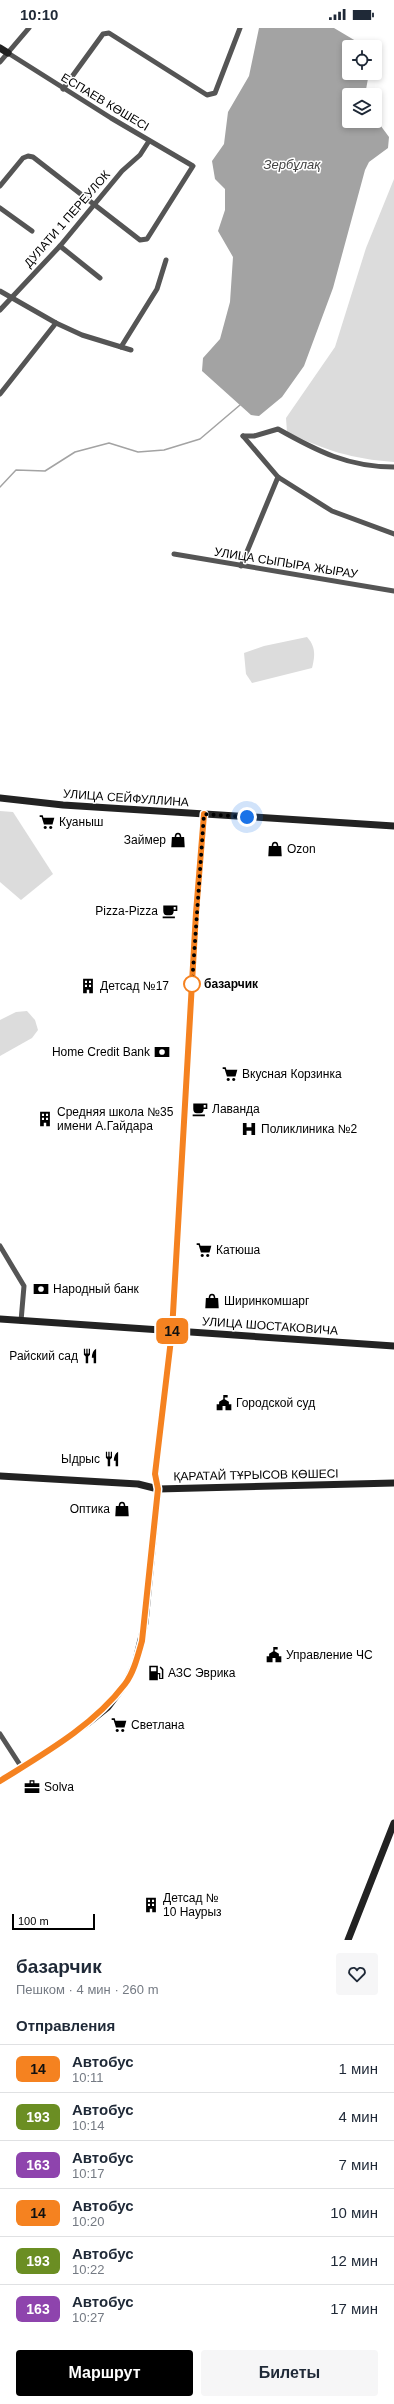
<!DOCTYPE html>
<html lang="ru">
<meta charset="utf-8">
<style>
body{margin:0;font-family:Helvetica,sans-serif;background:#f6f6f7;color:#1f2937;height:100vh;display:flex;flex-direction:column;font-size:15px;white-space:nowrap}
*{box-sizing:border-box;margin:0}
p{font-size:13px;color:#747a83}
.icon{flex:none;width:22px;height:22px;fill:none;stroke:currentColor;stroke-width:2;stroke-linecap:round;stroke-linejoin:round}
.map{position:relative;height:1912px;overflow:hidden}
.panel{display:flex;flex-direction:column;background:#fff;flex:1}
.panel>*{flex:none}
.badge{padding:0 8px;border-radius:6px;font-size:14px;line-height:26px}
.buttons{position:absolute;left:342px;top:12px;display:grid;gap:8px}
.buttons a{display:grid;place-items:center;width:40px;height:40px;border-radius:4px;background:#fff;box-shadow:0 2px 6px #0003;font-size:20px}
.scale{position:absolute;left:12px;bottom:10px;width:83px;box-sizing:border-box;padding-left:4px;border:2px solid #000;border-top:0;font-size:11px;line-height:14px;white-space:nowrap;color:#000;-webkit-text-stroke:3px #fff;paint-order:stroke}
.you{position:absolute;width:20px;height:20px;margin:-10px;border:3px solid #fff;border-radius:50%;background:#1a73e8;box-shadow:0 0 0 6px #1a73e833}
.map>.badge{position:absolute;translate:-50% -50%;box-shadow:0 0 0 2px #fff}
h2{padding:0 16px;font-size:15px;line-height:36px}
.round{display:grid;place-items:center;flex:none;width:42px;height:42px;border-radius:4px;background:#f6f6f7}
.head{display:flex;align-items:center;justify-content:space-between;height:68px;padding:0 16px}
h1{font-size:19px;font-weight:600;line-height:30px}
.cta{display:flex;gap:8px;margin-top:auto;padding:8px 16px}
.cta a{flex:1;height:46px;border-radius:4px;background:#000;color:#fff;font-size:16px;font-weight:600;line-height:46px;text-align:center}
.cta a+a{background:#f6f6f7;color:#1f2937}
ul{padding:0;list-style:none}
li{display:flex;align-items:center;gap:12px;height:48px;padding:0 16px;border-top:1px solid #e0e1e3}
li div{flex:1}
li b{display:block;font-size:15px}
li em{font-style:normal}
li .badge{min-width:44px;font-weight:700;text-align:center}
.status{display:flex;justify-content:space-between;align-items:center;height:28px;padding:0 20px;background:#fff;direction:ltr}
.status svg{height:11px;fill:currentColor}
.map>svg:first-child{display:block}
.green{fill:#dcdcdc}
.water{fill:#a3a3a3}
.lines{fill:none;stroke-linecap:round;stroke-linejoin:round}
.stream{stroke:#a3a3a3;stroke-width:1.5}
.street{stroke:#555;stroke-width:5}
.secondary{stroke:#222;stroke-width:7}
.line-casing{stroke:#fff;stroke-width:9}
.line{stroke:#f58220;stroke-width:6}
.walk{stroke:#000;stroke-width:4;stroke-dasharray:0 7.2}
.stop-dot{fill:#fff;stroke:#f58220;stroke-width:2}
.labels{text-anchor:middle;stroke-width:3;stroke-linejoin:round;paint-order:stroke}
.street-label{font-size:12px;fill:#000;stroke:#fff}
.poi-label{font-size:12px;fill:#000;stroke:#fff;text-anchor:start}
.stop-label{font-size:12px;font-weight:bold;fill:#000;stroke:#fff;text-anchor:start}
.water-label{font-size:13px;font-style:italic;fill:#444;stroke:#fff}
</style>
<div class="status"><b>10:10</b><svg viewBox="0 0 49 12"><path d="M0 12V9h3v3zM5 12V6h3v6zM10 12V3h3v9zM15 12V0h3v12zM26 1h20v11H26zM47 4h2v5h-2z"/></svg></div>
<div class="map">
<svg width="394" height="1912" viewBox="0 0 394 1912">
<rect width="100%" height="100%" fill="#fff"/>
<g class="green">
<path d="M394,151V434C352,431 324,422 287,404L286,390L335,319L366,220Z"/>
<path d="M307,609C316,619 315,628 312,640L252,655L246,646L244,625L264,618Z"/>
<path d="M0,783L13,784L53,846L21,872L0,854Z"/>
<path d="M27,983L35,992L38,1002L32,1010L0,1028V992L16,984Z"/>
</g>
<path class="water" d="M259,0H334L366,19H349V45H369L365,67H349V93H375V90L389,109L388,120L369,134L365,142L333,260L304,338L282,369L259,388L251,387L202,343L203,330L220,311L230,274L233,229L218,203L225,182V161L215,151L212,133L224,116L228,84L249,48Z"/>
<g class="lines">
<path class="stream" d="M0,459L16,442L45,443L75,424L109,415L138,424L164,422L200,411L240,377"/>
<g class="street">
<path d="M0,34L29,0"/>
<path d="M63,61L103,6L109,5L207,67L215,65L240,0"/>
<path d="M0,158L23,130L28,128L33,129L140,212L147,211L193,138L111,90L8,25"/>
<path d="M0,180L32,203"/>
<path d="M60,218L100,250"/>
<path d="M0,263L56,295L82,307L131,322"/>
<path d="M0,282L60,218L122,143L140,127L149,113"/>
<path d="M121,319L157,261L166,232"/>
<path d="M0,366L56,295"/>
<path d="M243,408L278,449L332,483L394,506"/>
<path d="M243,408H254L278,401C317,423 348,439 394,439"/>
<path d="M174,526L394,563"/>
<path d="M241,538L278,449"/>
<path d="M0,1218L24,1258L21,1293"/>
<path d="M0,1706L22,1740"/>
</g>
<g class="secondary">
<path d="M0,20L8,25"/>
<path d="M0,770L63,777L394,798"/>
<path d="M0,1291L394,1318"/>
<path d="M0,1448L138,1456L158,1461L394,1455"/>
<path d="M0,1753L42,1727L88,1695L108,1679L126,1655L135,1636L145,1595L158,1461L155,1446L172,1303L196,885L204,786"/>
<path d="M348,1912L394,1795"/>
</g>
</g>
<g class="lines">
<defs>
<path id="line" d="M0,1753C45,1725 93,1698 125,1656C134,1644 138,1627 142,1613L158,1461L155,1446L172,1303L196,885L204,786"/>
</defs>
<use href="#line" class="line-casing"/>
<use href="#line" class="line"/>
<path class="walk" d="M192,956L204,786L247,789"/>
</g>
<defs>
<symbol id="supermarket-bare" viewBox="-9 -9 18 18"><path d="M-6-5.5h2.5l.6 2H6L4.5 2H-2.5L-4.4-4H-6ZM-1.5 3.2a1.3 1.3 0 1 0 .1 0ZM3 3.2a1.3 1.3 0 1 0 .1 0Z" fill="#000" stroke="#fff" stroke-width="2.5" paint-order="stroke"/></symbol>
<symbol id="shop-bare" viewBox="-9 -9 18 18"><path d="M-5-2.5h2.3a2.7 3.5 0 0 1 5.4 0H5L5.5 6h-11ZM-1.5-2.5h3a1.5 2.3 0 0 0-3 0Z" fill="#000" stroke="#fff" stroke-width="2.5" paint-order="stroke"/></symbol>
<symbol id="cafe-bare" viewBox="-9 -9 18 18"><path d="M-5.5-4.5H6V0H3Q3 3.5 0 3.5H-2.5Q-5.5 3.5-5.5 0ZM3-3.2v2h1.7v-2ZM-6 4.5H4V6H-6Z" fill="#000" stroke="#fff" stroke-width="2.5" paint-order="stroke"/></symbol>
<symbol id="building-bare" viewBox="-9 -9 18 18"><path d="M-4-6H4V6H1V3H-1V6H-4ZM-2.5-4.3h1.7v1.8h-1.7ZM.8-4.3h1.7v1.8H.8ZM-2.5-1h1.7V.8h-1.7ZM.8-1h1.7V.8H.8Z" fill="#000" stroke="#fff" stroke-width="2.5" paint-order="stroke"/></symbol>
<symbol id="bank-bare" viewBox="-9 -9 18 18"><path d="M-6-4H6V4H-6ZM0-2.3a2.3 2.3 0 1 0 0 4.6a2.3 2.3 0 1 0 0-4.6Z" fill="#000" stroke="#fff" stroke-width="2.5" paint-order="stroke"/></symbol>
<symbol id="hospital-bare" viewBox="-9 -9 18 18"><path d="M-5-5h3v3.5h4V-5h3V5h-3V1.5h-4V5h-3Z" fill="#000" stroke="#fff" stroke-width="2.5" paint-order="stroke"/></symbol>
<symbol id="restaurant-bare" viewBox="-9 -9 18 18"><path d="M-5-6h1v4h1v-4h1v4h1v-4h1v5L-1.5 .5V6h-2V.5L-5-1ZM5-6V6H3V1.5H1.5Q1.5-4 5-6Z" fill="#000" stroke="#fff" stroke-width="2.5" paint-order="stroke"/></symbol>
<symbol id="civic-bare" viewBox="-9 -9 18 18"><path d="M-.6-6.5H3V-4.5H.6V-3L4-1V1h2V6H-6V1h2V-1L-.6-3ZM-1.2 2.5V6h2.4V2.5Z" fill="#000" stroke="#fff" stroke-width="2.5" paint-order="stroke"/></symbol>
<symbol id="fuel-bare" viewBox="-9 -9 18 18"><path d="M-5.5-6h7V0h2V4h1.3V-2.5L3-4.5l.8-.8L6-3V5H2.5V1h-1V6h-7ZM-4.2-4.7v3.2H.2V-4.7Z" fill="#000" stroke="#fff" stroke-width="2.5" paint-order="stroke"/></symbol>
<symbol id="office-bare" viewBox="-9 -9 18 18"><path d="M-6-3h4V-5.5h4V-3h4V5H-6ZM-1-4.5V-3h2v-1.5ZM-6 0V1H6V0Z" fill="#000" stroke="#fff" stroke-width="2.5" paint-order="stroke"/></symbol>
</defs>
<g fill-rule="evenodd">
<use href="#supermarket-bare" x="36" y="783" width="22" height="22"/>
<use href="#shop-bare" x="167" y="801" width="22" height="22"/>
<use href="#shop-bare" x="264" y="810" width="22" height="22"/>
<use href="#cafe-bare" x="159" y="872" width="22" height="22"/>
<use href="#building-bare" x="77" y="947" width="22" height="22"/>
<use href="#bank-bare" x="151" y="1013" width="22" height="22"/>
<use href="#supermarket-bare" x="219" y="1035" width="22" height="22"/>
<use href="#cafe-bare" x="189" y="1070" width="22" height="22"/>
<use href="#building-bare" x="34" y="1080" width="22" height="22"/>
<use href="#hospital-bare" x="238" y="1090" width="22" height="22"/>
<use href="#supermarket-bare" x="193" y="1211" width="22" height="22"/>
<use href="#bank-bare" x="30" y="1250" width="22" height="22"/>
<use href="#shop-bare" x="201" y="1262" width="22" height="22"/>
<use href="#restaurant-bare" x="79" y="1317" width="22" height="22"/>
<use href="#civic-bare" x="213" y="1364" width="22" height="22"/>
<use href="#restaurant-bare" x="101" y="1420" width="22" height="22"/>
<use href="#shop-bare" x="111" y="1470" width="22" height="22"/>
<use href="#civic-bare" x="263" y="1616" width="22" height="22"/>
<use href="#fuel-bare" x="145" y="1634" width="22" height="22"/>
<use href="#supermarket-bare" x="108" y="1686" width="22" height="22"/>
<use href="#office-bare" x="21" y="1748" width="22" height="22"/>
<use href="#building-bare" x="140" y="1866" width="22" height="22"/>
</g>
<circle class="stop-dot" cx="192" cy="956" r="8"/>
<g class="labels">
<g class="street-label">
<text transform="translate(105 74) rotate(31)" y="4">ЕСПАЕВ КӨШЕСІ</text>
<text transform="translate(67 191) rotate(-49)" y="4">ДУЛАТИ 1 ПЕРЕУЛОК</text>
<text transform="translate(286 535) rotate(9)" y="4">УЛИЦА СЫПЫРА ЖЫРАУ</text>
<text transform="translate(126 770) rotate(4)" y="4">УЛИЦА СЕЙФУЛЛИНА</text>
<text transform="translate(270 1298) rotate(4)" y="4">УЛИЦА ШОСТАКОВИЧА</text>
<text transform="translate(256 1447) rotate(-1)" y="4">ҚАРАТАЙ ТҰРЫСОВ КӨШЕСІ</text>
</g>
<g class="poi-label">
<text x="59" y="798">Куаныш</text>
<text x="166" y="816" text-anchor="end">Займер</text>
<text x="287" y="825">Ozon</text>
<text x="158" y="887" text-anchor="end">Pizza-Pizza</text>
<text x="100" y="962">Детсад №17</text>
<text x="150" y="1028" text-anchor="end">Home Credit Bank</text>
<text x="242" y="1050">Вкусная Корзинка</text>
<text x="212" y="1085">Лаванда</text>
<text x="57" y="1088">Средняя школа №35<tspan x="57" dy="14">имени А.Гайдара</tspan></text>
<text x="261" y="1105">Поликлиника №2</text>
<text x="216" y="1226">Катюша</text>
<text x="53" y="1265">Народный банк</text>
<text x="224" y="1277">Ширинкомшарг</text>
<text x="78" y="1332" text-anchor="end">Райский сад</text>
<text x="236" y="1379">Городской суд</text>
<text x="100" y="1435" text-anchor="end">Ыдрыс</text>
<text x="110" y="1485" text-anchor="end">Оптика</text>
<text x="286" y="1631">Управление ЧС</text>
<text x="168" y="1649">АЗС Эврика</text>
<text x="131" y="1701">Светлана</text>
<text x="44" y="1763">Solva</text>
<text x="163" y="1874">Детсад №<tspan x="163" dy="14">10 Наурыз</tspan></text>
</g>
<g class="stop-label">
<text x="204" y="960">базарчик</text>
</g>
<g class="water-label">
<text x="292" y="141">Зербұлақ</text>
</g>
</g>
</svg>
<div class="buttons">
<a><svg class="icon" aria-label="locate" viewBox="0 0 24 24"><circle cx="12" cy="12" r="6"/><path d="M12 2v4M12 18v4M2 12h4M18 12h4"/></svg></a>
<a><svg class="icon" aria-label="layers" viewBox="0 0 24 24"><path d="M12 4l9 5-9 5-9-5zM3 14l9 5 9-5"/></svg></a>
</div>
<div class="scale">100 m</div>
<div class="you" style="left:247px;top:789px"></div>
<b class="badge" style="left:172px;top:1303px;background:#f58220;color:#111">14</b>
</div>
<section class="panel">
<div class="head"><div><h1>базарчик</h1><p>Пешком · 4 мин · 260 m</p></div><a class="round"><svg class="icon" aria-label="heart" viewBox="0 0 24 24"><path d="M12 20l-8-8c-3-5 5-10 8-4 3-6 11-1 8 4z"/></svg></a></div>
<h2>Отправления</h2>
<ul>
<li><span class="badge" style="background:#f58220;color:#111">14</span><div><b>Автобус</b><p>10:11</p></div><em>1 мин</em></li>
<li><span class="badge" style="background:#6b8e23;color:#fff">193</span><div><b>Автобус</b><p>10:14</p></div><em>4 мин</em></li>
<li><span class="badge" style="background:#8e44ad;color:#fff">163</span><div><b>Автобус</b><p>10:17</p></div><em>7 мин</em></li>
<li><span class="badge" style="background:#f58220;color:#111">14</span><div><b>Автобус</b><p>10:20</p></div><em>10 мин</em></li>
<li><span class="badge" style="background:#6b8e23;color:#fff">193</span><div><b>Автобус</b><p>10:22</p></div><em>12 мин</em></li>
<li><span class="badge" style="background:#8e44ad;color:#fff">163</span><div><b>Автобус</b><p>10:27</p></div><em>17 мин</em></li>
</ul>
<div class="cta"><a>Маршрут</a><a>Билеты</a></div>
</section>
